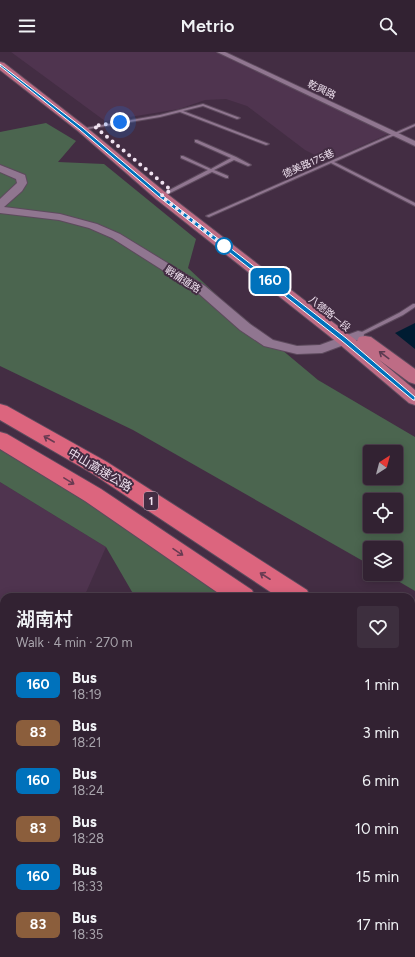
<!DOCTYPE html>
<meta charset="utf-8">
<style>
body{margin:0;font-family:Figtree,"Noto Sans TC",sans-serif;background:#3d2f3e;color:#f1f3f6;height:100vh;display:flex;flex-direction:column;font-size:15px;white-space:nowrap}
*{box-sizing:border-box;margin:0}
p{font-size:13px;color:#a8a4ac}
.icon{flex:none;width:22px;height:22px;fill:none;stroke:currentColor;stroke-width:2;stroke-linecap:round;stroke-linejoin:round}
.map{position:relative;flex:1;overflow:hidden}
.details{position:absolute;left:0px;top:541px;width:415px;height:364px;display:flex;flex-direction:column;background:#322232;border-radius:12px 12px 0 0;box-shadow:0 2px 10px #0003,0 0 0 1px #4d3f4d}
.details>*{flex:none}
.badge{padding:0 8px;border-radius:6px;font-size:14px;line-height:26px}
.needle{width:26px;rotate:36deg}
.controls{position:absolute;left:363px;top:393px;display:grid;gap:8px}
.controls a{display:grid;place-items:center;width:40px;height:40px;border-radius:4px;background:#322232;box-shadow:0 2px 10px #0003,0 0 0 1px #4d3f4d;font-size:20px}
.you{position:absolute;width:20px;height:20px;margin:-10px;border:3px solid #fff;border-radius:50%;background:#1a73e8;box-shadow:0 0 0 6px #1a73e833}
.map>.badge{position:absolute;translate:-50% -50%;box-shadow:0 0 0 2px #fff}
.round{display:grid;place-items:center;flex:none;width:42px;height:42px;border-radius:4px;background:#3d2f3e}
.head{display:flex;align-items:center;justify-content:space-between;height:68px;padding:0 16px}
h1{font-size:19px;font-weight:600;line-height:30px}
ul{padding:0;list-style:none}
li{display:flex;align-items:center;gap:12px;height:48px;padding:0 16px}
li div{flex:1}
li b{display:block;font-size:15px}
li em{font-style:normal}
li .badge{min-width:44px;font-weight:700;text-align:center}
header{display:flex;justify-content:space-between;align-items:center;height:52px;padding:0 16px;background:#322232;font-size:18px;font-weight:600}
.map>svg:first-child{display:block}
.built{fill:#4f344f}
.green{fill:#4b654f;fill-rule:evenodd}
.water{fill:#001c32}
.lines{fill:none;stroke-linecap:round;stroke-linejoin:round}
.service-casing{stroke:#5d4a5d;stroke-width:2}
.minor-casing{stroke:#5d4a5d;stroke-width:2}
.tertiary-casing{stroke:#5d4a5d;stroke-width:2}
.primary-casing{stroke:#5d4a5d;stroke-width:2}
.motorway-casing{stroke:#5d4a5d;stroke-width:2}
.path{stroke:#806d80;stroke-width:3.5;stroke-dasharray:1.5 4;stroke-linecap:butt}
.service{fill:#907690;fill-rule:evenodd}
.minor{fill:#907690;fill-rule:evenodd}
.tertiary{fill:#907690;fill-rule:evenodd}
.primary{fill:#be6c85;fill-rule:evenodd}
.motorway{fill:#dc657e;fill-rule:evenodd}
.oneway{stroke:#5c3a50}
.oneway2{stroke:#693b52}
.line{fill:#0072bc;stroke:#fff}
.walk{stroke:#f0e2f0;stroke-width:4;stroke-dasharray:0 7.2}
.stop-dot{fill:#fff;stroke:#0072bc;stroke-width:2}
.labels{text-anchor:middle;stroke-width:4;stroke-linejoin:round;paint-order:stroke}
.far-street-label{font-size:10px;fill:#f0e2f0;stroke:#432d43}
.shield{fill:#432d43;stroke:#bcacbc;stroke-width:1}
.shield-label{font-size:11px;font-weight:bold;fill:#f0e2f0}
.street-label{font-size:12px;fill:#f0e2f0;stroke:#432d43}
</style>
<header><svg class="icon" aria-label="menu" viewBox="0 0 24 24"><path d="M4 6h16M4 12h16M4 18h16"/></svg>Metrio<svg class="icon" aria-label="search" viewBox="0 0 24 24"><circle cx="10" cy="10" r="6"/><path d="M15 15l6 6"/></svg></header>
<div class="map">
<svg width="415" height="905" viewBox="0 0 415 905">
<rect width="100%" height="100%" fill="#432d43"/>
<g class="built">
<path d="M11,0H217L390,81L335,106L330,103H315L305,98L247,54L226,47L205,48L179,57L105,69Z"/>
<path d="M0,430L106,495L84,545H4V736L0,746Z"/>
</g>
<g class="green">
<path d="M46,71L76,89L58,110L104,112L196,187L188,216L220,246L318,328L415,385V539L386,522H396V496H370V513L133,378L0,314V80ZM370,400H396V426H370ZM370,448H396V474H370Z"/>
<path d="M0,397L132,478L226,545H135L106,495L0,430Z"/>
<path d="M411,677L415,680V831L411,827Z"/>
</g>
<g class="water">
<path d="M415,271V297L395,281Z"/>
<path d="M4,852V901H69L71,905H0V855Z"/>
</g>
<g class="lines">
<defs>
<g id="service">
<path d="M203,52L240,66L237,67L203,54L183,59L269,92L266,93L180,60L160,65L82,78L80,77L160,63Z"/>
<path d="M415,72V74L334,110L415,151V154L331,111L209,165L206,164Z"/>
<path d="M195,88H197L236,105L251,113L248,114L234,108L214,118L228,124V126H226L212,120L162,145H160V143L208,118L181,106V104H183L211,117L231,106L195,90Z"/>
<path d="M413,252H415V255L403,263L360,284H356V283L399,261Z"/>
<path d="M82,901H92L94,905H84Z"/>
<path d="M270,901H281L283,905H272Z"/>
</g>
<g id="minor">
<path d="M217,0H225L415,89V94Z"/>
<path d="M150,901H171L173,905H152Z"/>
</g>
<path id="tertiary" d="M0,113L25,123L27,131L22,139L4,155L60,162L97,172L120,182L205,234L250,272L273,288L297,294L320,293L358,279L363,280L364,283L363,286L322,301L297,302L264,294L240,278L197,240L112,186L89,176L59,168L0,161V147L17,131L16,127L0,120Z"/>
<path id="primary" d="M0,10L4,11L86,75L166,141L357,289L359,285L365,284L371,285L415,317V332L409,330L378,307L415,338V353L409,351L338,291L156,147L78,79L0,18Z"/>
<g id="motorway">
<path d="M0,352L7,354L107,410L307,538L310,545H278L93,422L0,368Z"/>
<path d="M0,380L7,382L101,437L252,538L255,545H224L85,449L0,397Z"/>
<path d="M411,606L415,607V633L411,632Z"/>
<path d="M411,646L415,647V675L411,674Z"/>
</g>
</defs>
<use href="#service" class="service-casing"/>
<use href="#minor" class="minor-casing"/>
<use href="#tertiary" class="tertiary-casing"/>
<use href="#primary" class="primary-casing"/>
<use href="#motorway" class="motorway-casing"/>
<path class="path" d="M0,818L4,815"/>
<use href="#service" class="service"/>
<use href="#minor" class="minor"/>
<use href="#tertiary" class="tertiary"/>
<use href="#primary" class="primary"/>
<use href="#motorway" class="motorway"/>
</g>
<defs><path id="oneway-shaft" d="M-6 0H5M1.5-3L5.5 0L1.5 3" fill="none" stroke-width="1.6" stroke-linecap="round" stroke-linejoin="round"/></defs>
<use class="oneway" href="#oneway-shaft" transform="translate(384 303) rotate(-143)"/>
<g class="oneway2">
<use href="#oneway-shaft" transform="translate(49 387) rotate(-150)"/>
<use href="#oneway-shaft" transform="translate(69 429) rotate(31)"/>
<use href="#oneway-shaft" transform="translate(178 500) rotate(34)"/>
<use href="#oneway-shaft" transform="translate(265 524) rotate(-147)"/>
</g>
<path class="line" d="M0,12L83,76L162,143L346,286L415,345V348H413L342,289L159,145L80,78L0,14Z"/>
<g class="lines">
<path class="walk" d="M120,70L94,74L171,138L161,144L224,194"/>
</g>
<circle class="stop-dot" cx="224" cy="194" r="8"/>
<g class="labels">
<g class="far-street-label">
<text transform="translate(322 37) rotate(25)" y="4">乾興路</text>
<text transform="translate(308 111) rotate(-24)" y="4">德美路175巷</text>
<text transform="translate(183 227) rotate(33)" y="4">戰備道路</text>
<text transform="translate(330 261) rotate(39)" y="4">八德路一段</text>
</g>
<rect class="shield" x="144" y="440" width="14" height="18" rx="3"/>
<g class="shield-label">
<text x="151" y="453">1</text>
</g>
<g class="street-label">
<text transform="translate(100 418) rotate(31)" y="4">中山高速公路</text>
</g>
</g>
</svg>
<div class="controls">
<a><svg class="needle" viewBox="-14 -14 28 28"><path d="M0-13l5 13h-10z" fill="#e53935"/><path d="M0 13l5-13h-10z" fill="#a8a4ac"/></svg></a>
<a><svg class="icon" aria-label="locate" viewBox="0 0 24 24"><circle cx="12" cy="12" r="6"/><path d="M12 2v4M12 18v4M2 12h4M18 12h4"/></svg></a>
<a><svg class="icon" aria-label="layers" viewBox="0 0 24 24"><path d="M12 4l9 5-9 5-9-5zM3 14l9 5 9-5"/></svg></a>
</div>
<div class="you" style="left:120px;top:70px"></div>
<b class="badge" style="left:270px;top:229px;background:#0072bc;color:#fff">160</b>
<section class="details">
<div class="head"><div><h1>湖南村</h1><p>Walk · 4 min · 270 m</p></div><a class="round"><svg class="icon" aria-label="heart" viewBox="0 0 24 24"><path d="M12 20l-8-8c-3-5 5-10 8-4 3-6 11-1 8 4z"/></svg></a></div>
<ul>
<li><span class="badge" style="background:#0072bc;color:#fff">160</span><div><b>Bus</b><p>18:19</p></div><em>1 min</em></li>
<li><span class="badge" style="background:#8b5e3c;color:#fff">83</span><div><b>Bus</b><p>18:21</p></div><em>3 min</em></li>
<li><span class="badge" style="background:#0072bc;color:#fff">160</span><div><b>Bus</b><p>18:24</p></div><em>6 min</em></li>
<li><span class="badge" style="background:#8b5e3c;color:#fff">83</span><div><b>Bus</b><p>18:28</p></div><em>10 min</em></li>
<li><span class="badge" style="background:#0072bc;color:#fff">160</span><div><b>Bus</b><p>18:33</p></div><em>15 min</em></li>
<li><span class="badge" style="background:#8b5e3c;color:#fff">83</span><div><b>Bus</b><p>18:35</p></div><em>17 min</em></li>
</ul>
</section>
</div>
